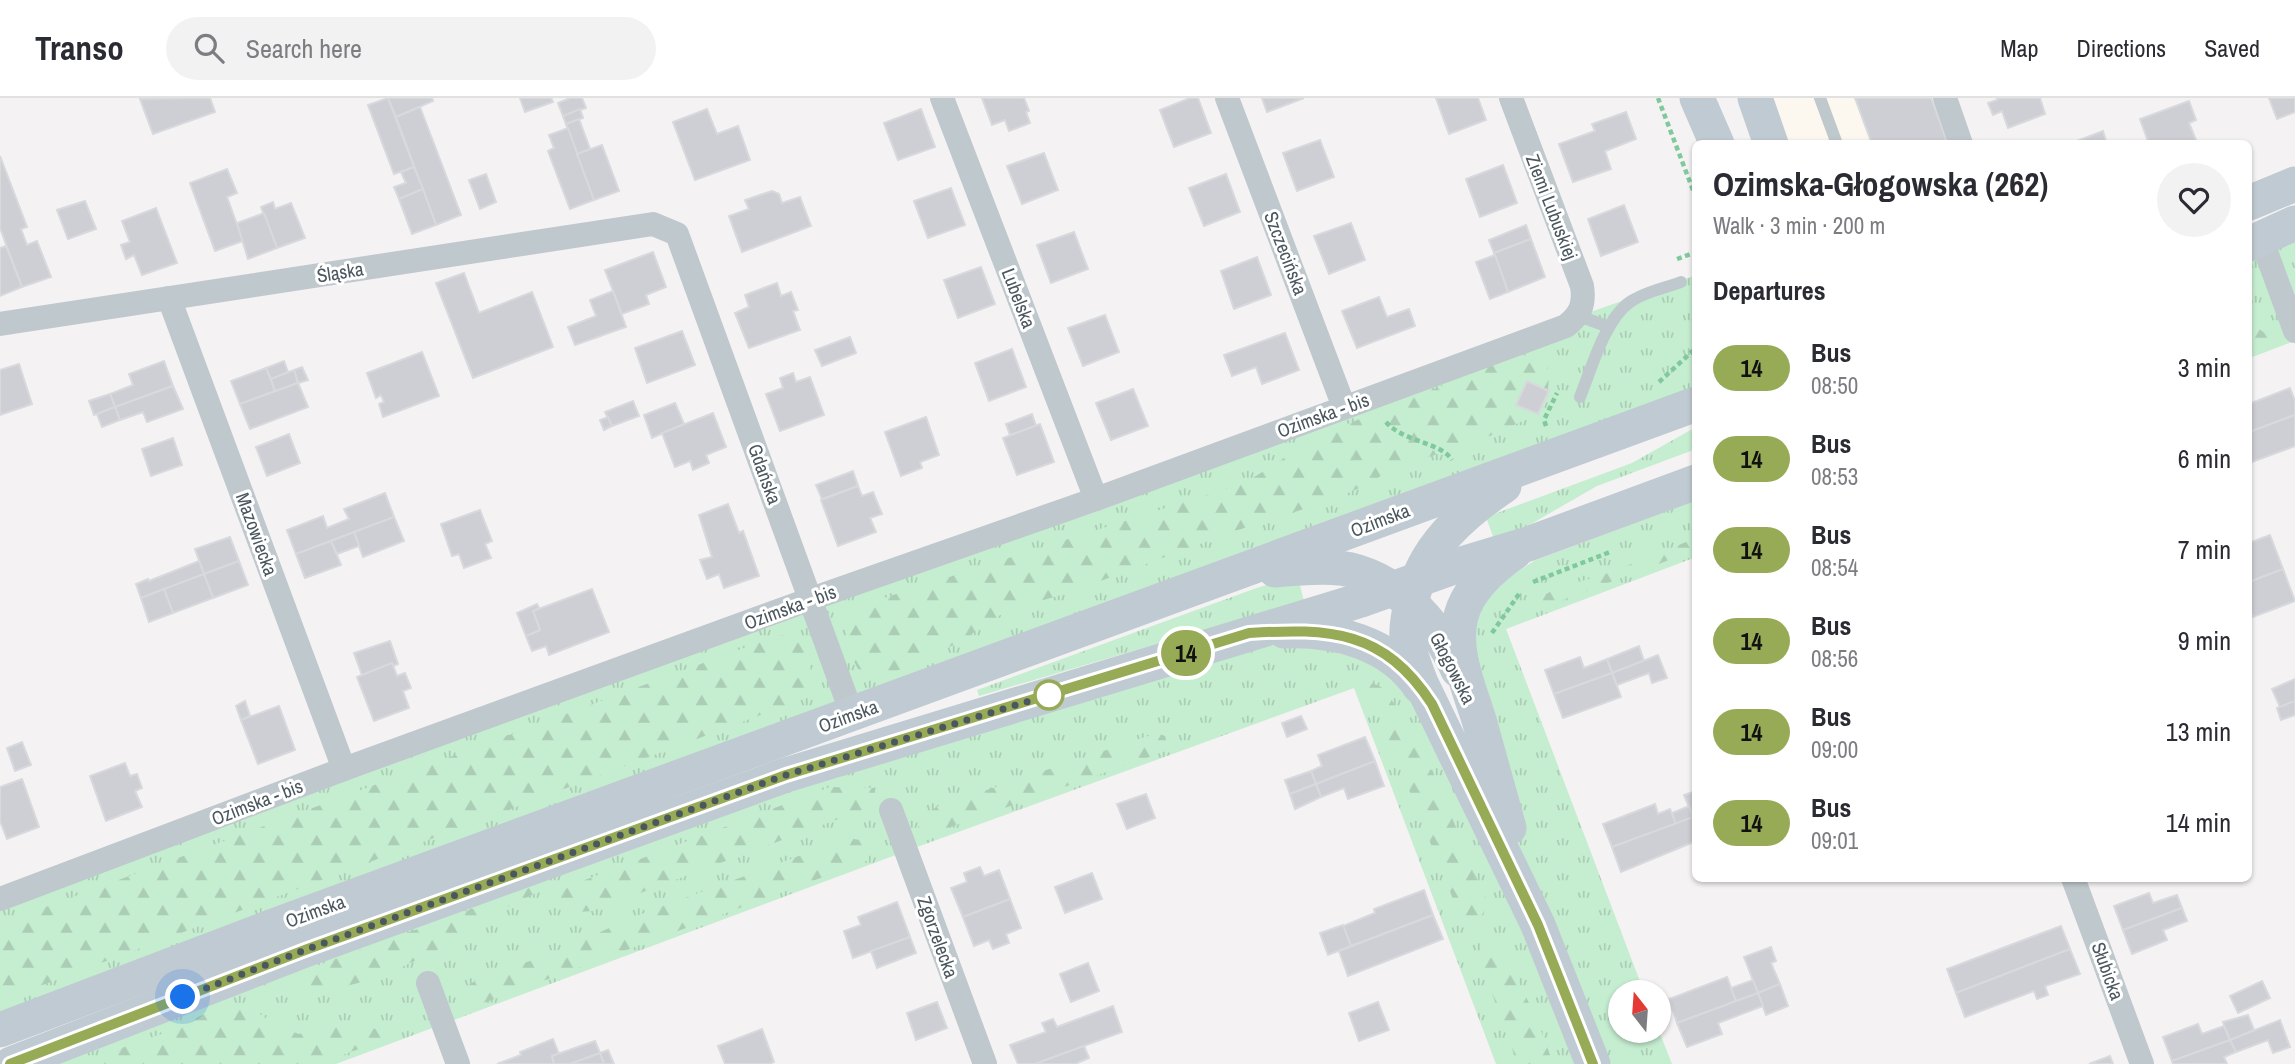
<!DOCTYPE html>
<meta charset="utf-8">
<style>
body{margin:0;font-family:"Archivo Narrow",sans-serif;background:#f2f2f3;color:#2b2b33;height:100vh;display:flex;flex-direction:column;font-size:26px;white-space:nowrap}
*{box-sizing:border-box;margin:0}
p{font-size:23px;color:#7c7c81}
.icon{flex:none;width:38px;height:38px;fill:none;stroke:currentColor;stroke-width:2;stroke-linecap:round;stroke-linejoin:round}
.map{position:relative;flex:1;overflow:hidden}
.details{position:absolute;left:1692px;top:42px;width:560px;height:742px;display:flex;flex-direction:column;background:#fff;border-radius:10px;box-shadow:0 2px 5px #0004}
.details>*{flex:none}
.badge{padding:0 14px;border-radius:23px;font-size:24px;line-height:46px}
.needle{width:46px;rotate:343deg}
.controls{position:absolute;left:1608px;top:882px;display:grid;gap:14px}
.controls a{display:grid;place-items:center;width:63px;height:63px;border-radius:50%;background:#fff;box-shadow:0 2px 5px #0004;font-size:35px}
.you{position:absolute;width:35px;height:35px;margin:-18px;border:5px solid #fff;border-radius:50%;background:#1a73e8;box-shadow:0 0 0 10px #1a73e833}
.map>.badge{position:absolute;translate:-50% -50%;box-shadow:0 0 0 4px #fff}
h2{padding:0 21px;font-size:26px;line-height:63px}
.round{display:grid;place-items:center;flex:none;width:74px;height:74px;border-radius:37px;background:#f2f2f3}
.overview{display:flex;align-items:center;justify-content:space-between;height:119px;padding:0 21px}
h1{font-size:33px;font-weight:700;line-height:52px}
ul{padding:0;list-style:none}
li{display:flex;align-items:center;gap:21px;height:91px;padding:0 21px}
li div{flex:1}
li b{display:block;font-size:26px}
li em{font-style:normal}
li .badge{min-width:77px;font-weight:700;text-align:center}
header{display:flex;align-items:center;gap:42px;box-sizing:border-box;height:98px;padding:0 35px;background:#fff;border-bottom:2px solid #e1e1e2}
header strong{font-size:33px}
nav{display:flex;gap:38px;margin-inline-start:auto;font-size:24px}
.search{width:490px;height:63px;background:#f2f2f3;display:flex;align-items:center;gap:18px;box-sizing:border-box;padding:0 24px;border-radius:38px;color:#7c7c81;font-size:26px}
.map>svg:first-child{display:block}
.commercial{fill:#fcf7ef}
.grass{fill:url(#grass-tufts)}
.forest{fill:url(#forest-firs)}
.building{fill:#cdcfd4;stroke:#d7d9dd;stroke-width:2}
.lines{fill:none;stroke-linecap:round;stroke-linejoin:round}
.path{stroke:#7fc99d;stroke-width:4.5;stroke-dasharray:5 3.5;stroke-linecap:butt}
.lane{stroke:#bfc8cd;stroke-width:12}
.street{stroke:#bfc8cd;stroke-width:24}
.secondary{stroke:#c0cad2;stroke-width:35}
.line-casing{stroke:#fff;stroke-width:16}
.line{stroke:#97ab56;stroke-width:10}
.walk{stroke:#4b575e;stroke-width:7;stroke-dasharray:0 12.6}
.stop-dot{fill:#fff;stroke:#97ab56;stroke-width:3.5}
.labels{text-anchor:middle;stroke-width:6;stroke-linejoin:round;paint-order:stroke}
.street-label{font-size:19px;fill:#4b575e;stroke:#fff}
</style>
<header>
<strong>Transo</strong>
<div class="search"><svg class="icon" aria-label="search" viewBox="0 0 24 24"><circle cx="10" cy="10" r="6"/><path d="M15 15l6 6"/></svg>Search here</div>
<nav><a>Map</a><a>Directions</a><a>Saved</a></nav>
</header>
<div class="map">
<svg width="2295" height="966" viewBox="0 0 2295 966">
<defs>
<pattern id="grass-tufts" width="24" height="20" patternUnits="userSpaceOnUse" patternTransform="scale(1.75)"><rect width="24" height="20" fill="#c5edd0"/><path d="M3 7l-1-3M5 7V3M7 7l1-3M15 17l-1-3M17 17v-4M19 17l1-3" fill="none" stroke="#abcdb5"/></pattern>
<pattern id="forest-firs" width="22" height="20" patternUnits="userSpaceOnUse" patternTransform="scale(1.75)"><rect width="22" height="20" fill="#c5edd0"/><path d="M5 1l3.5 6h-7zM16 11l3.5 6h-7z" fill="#abcdb5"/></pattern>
</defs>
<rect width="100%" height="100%" fill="#f4f2f3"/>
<path class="commercial" d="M1755,0H1945L1961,45H1771Z"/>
<g class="grass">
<path d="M2295,125V243L2249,260V146Z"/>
<path d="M1696,177V299L0,932V801L1579,218Z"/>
<path d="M1696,329V351L1597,388L1531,426L1494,441L1486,419L1632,365Z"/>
<path d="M1696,402V459L1506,531L1644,894H1620V933H1659L1672,966H1496L1354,590L917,749L336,966H11L305,852L1249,535L1404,570L1537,823L1476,568C1476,556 1473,541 1475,529C1479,498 1511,477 1536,462Z"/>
<path d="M1298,480L1304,503L979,598L977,592L1251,492L1278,483Z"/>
</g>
<g class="forest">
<path d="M2259,231L2272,240L2268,253L2249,260V232Z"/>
<path d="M1536,259L1544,260C1553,285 1548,294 1538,316L1490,338L1391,372L1362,389L1329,403L1238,432L1068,495L1019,509L996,519L966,540L935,557L889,576L858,571C849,554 836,525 857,511C867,504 882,501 893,497L1228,390L1256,378L1318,338L1508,261Z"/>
<path d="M1696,440V452L1533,513L1531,506C1552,488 1583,484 1608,475C1637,464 1666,452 1696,440Z"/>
<path d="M796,536C806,554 812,570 814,590L803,601L0,903V826L776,538Z"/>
<path d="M1369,584L1384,590L1415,639L1435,680L1489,807L1478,822L1459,816L1368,590L1366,586Z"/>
<path d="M1157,635L1165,638L1169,652L925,738L918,733L919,723L936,709Z"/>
<path d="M830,689L874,690L876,699L868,710L592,813L564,815L560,795L569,788Z"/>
<path d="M848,740L860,742L869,749V762L481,906L465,909L459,904L466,889L479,880L545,858L644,815Z"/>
<path d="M537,787L539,791L534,796L472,826L436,853L378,880L310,897L286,881L300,874Z"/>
<path d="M1490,841L1497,842C1519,883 1539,922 1553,966H1516L1508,933L1480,868V849Z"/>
<path d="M236,907L256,913L276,928L299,936L333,928L360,927L380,932L386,941L318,966H77L161,936L207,915Z"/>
</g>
<g class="building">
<path d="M210,0L215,14L153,36L140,1Z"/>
<path d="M388,0L414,69L394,76L368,7Z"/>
<path d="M388,0H432L433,3L396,19Z"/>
<path d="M520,0H551L553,4L525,14Z"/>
<path d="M570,0H582L586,10L563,18L558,5Z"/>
<path d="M982,0H1024L1029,13L1026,14L1030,25L1009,33L1005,22L992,27Z"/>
<path d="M1190,0H1198L1211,35L1174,49L1160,12Z"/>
<path d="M1262,0H1304L1267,14Z"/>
<path d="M1436,0H1478L1486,22L1449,36Z"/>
<path d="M1855,0H1931L1946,41L1943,46H1872Z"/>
<path d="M1997,0H2040L2045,16L2008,30L2002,13L1993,17L1988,5L1997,2Z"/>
<path d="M2269,0H2295V14L2277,21Z"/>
<path d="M2189,3L2196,22L2189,25L2196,42L2187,46H2149L2140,21Z"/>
<path d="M420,9L461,117L436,127L396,19Z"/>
<path d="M580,11L583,20L566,26L563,18Z"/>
<path d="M707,11L717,36L738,28L750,62L695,82L673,24Z"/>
<path d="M921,11L935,49L898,62L884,25Z"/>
<path d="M1626,14L1636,41L1605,53L1611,71L1573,84L1559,46L1595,33L1592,26Z"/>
<path d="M579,21L590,51L577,56L566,26Z"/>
<path d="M568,30L594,102L570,111L548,53L554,50L549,37Z"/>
<path d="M2103,33L2107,46H2077V43Z"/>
<path d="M1320,42L1334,79L1297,93L1283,55Z"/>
<path d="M602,47L619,93L594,102L577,56Z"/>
<path d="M1044,55L1058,92L1022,106L1007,68Z"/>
<path d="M0,58L27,129L21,131L27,147L37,143L51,179L22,189L0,130Z"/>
<path d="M1503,67L1517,105L1480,119L1466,81Z"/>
<path d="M414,69L423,91L399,101L394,89L406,85L401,74Z"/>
<path d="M227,71L237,95L227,99L243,143L215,153L190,85Z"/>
<path d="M486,76L496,104L480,111L469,82Z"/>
<path d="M1226,76L1240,114L1204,128L1189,90Z"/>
<path d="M951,90L965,127L928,140L914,103Z"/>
<path d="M423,91L436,127L412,136L399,101Z"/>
<path d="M772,93L779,96L782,105L800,99L811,128L742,154L729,118L749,111L745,102Z"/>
<path d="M85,103L96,131L68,141L57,112Z"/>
<path d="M273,104L275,111L291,105L305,140L277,150L261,109Z"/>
<path d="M1624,107L1638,144L1601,158L1588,121Z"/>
<path d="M156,110L177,165L142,177L134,157L126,161L121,147L130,144L122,123Z"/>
<path d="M264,115L277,150L248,161L237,125Z"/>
<path d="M1351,125L1365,162L1329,176L1314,138Z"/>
<path d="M1526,127L1531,141L1494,155L1489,142Z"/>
<path d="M1074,134L1088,171L1051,185L1037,147Z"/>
<path d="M1531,141L1545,179L1508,194L1494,155Z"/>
<path d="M6,148L22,189L0,198V150Z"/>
<path d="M653,154L666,189L646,197L649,206L622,216L605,172Z"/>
<path d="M1495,157L1508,194L1490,201L1476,164Z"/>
<path d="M1257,159L1271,197L1234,211L1221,173Z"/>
<path d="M981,169L995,206L958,220L944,182Z"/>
<path d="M464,175L479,215L532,194L553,249L473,280L436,185Z"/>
<path d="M777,185L781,198L791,194L798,212L793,213L800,232L749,250L735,215L749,209L745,197Z"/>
<path d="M613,193L626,229L575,247L568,229L596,218L590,202Z"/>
<path d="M1379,199L1387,219L1409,211L1415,228L1357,250L1342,213Z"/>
<path d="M1105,217L1119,254L1083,268L1068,230Z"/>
<path d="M682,233L695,267L647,285L635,250Z"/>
<path d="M1285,235L1299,272L1262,286L1256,269L1232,278L1224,257Z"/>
<path d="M850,239L856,255L822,268L815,252Z"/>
<path d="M1012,251L1026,289L989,303L975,265Z"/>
<path d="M422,254L439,298L383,319L379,306L384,304L381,297L376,300L367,275Z"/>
<path d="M164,263L173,288L115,309L110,296L133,287L129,276Z"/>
<path d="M284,263L288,274L271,281L266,270Z"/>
<path d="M19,266L32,306L0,317V272Z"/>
<path d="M302,269L308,282L298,285L294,272Z"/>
<path d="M266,270L275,293L240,306L231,283Z"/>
<path d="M294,272L298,285L275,293L271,281Z"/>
<path d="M793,275L796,284L810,279L824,317L780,333L766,296L783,290L780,280Z"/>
<path d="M1527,283L1549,293L1538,316L1516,307Z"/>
<path d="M298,285L308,309L250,331L240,306Z"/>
<path d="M173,288L183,311L147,324L143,314L120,322L115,309Z"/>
<path d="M2290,290L2295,303V317L2249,334V306Z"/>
<path d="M1133,291L1148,328L1111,342L1096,305Z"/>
<path d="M110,296L115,309L94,317L89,303Z"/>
<path d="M633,303L639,318L612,328L605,314Z"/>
<path d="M675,305L684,326L652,340L644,317Z"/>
<path d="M115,309L120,322L102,329L97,316Z"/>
<path d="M713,315L726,349L706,357L709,365L693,372L690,363L675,369L662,335Z"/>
<path d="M1032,316L1036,328L1010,337L1006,326Z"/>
<path d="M2295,317V348L2249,365V334Z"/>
<path d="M608,319L612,328L604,332L600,322Z"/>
<path d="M926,319L939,357L920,364L922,370L901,378L885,334Z"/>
<path d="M1040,326L1054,364L1017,377L1003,340Z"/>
<path d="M289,336L300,365L267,378L256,349Z"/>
<path d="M173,340L182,367L151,378L142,351Z"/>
<path d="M853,373L858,388L822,401L816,387Z"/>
<path d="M858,388L862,398L873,394L882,416L870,420L876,434L838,448L821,402Z"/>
<path d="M385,395L394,419L296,456L287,432L323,418L327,430L349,421L344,411Z"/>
<path d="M728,406L739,435L743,433L759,478L724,490L719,476L707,481L700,462L712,459L699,417Z"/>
<path d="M480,412L492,443L485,446L491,460L464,470L459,456L452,458L441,426Z"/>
<path d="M394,419L404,443L363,459L354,434Z"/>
<path d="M354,434L359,448L337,456L331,443Z"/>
<path d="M2270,437L2283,471L2249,484V445Z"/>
<path d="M230,439L239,463L204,476L195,451Z"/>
<path d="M331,443L341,467L305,480L296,456Z"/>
<path d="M199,463L204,476L141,500L136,486L148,481L149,483Z"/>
<path d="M239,463L248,487L213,500L204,476Z"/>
<path d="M2283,471L2295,503L2253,519L2249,507V484Z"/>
<path d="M204,476L213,500L173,515L164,491Z"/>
<path d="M164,491L173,515L149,524L141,500Z"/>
<path d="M592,491L609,534L549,557L546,548L532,553L526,538L540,532L533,513Z"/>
<path d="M537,506L539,510L533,513L540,532L526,538L517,515Z"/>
<path d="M390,543L398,566L393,568L392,565L362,577L354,555Z"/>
<path d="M1639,548L1644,563L1612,575L1607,561Z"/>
<path d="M1658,557L1667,580L1652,585L1649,575L1617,587L1612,575Z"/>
<path d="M1580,559L1584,570L1607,561L1612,575L1554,596L1545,572Z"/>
<path d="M392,565L397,578L405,575L411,590L403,593L409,610L374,623L357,579Z"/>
<path d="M1612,575L1621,599L1563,620L1554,596Z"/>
<path d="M2295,581V603L2280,609L2272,591Z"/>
<path d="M245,603L250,618L241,622L236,608Z"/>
<path d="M2295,603V617L2281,622L2277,610Z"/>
<path d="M279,608L295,652L258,666L241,622Z"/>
<path d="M1301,618L1307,631L1287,639L1282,625Z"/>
<path d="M1365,639L1375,663L1316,686L1311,673L1322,668L1318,657Z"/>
<path d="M22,644L31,667L15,673L7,650Z"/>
<path d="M1375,663L1384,688L1348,701L1344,690L1321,699L1316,686Z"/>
<path d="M125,665L130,678L137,676L142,690L135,693L142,709L106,723L90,678Z"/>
<path d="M1311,673L1316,686L1290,696L1285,682Z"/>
<path d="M22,681L39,729L7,741L0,723V689Z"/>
<path d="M1316,686L1321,699L1295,711L1290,696Z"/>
<path d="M1696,693V718L1693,719L1684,697Z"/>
<path d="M1146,696L1155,720L1127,731L1117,706Z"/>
<path d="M1655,706L1658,716L1670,711L1676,726L1612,749L1603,726Z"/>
<path d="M1689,708L1693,719L1676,726L1672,715Z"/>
<path d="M1693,719L1696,726V743L1621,774L1612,749Z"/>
<path d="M980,769L984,778L999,772L1010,801L963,819L951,790L967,784L964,775Z"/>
<path d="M1092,775L1102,801L1065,815L1055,789Z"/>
<path d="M1424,792L1433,817L1351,848L1343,828L1375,815L1374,811Z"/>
<path d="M2149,795L2153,805L2177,797L2182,810L2123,832L2114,808Z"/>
<path d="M1010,801L1021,830L1006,836L1009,845L993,851L989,842L974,848L963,819Z"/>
<path d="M897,804L910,839L853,860L844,833L861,827L858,819Z"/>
<path d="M2182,810L2187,823L2163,832L2167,842L2132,856L2123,832Z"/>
<path d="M1433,817L1443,841L1348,878L1339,853Z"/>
<path d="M1343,827L1351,848L1328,857L1320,835Z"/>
<path d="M2061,828L2070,851L1956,895L1947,871Z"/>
<path d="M910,839L916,855L877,870L871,853Z"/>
<path d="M1771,849L1776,863L1771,865L1780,886L1758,895L1744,859Z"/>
<path d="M2070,851L2080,876L2045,888L2048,897L2037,901L2034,893L1965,919L1956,895Z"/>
<path d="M1088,865L1099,893L1071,904L1060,876Z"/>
<path d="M1727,879L1736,903L1677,925L1669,901Z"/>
<path d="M1753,882L1758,895L1736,903L1731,890Z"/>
<path d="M2262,883L2270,900L2238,915L2230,898Z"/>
<path d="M1780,886L1788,908L1766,917L1758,895Z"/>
<path d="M1758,895L1763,908L1718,925L1722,936L1687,949L1677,925Z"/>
<path d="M937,904L947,930L916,942L907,915Z"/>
<path d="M1378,904L1389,932L1359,943L1349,915Z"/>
<path d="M1113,908L1122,934L1035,966H1018L1010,947L1046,934L1042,925L1053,921L1057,929Z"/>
<path d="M2248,917L2254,932L2230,942L2223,924Z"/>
<path d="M2280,922L2290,949L2273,955L2268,942L2236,954L2230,942Z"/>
<path d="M2198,926L2202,936L2224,928L2230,942L2172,963L2163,939Z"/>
<path d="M762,931L774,964L769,966H725L718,948Z"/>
<path d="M553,941L559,956L552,958L554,966H497L521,957L520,954Z"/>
<path d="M2230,942L2236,954L2224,959L2227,966H2173L2172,963Z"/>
<path d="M595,943L600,955L570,966H554L552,958Z"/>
<path d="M1084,948L1089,960L1075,966H1035Z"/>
<path d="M608,952L614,966H604L600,955Z"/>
<path d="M600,955L604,966H570Z"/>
<path d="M2110,958L2113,966H2089Z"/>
</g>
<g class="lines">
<g class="path">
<path d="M1658,0L1696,100"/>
<path d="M1677,161L1696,154"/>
<path d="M1659,284L1696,250"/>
<path d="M1386,324C1403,344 1441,344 1452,362"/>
<path d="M1546,328L1544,322L1557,295"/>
<path d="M1533,484L1610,454"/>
<path d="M1492,535L1519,496"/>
</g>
<g class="lane">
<path d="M1820,0L1837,46"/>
<path d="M1579,218L1609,229"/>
<path d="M1580,299C1591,272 1605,221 1630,204C1644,194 1665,190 1681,184"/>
</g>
<g class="street">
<path d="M942,0L1096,401"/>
<path d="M1227,0L1344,309"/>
<path d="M1945,0L1961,46"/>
<path d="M2261,140L2295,233"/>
<path d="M169,200L344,671"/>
<path d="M0,226L653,126L677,136L852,616"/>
<path d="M891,712L985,966"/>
<path d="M2073,780L2142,966"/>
<path d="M0,801L344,671L811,501L1096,401L1566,228C1580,217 1585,207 1582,188L1511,0"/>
<path d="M428,885L458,966"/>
</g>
<g class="secondary">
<path d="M1697,0L1717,46"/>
<path d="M1755,0L1771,46"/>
<path d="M2249,105L2295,86"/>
<path d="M2249,146L2295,125"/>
<path d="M1504,388C1462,416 1423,450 1412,502C1409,514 1406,527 1407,539C1409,555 1415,570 1421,585L1538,827L1593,966"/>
<path d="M1275,472C1296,470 1319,468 1340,470C1394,477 1437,525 1458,572"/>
<path d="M1284,533C1334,531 1390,544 1420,589"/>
<path d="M1509,730C1499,694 1489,658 1479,622C1469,590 1452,552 1461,518C1468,491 1493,469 1515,454"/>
<path d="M0,932L292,821L1696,306"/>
<path d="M11,966L305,852L786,677L1361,502L1465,465L1528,446L1696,384"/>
</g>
</g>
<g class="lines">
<defs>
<path id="line" d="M10,966L305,852L786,677L1249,535C1330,530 1384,532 1432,606L1538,827L1593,966"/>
</defs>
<use href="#line" class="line-casing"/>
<use href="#line" class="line"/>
<path class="walk" d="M183,899L305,852L786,677L1049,597"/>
</g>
<circle class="stop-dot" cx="1049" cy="597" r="14"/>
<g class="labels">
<g class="street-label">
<text transform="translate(1552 109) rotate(69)" y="7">Ziemi Lubuskiej</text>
<text transform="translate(1286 155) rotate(69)" y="7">Szczecińska</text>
<text transform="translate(340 174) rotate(-9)" y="7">Śląska</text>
<text transform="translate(1019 200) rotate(69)" y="7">Lubelska</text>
<text transform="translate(1323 317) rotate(-20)" y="7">Ozimska - bis</text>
<text transform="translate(765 376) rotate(70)" y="7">Gdańska</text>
<text transform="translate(1380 422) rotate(-21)" y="7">Ozimska</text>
<text transform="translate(257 436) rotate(70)" y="7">Mazowiecka</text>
<text transform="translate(790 509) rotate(-20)" y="7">Ozimska - bis</text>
<text transform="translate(1453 570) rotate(63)" y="7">Głogowska</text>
<text transform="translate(848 618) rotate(-20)" y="7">Ozimska</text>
<text transform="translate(257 704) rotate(-21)" y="7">Ozimska - bis</text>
<text transform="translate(315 813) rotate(-20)" y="7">Ozimska</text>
<text transform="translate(938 839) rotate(70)" y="7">Zgorzelecka</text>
<text transform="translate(2108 873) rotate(70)" y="7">Słubicka</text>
</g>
</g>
</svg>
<div class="controls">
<a><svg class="needle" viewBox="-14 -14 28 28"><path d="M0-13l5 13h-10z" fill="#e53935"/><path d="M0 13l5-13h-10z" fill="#7c7c81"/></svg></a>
</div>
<div class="you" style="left:183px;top:899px"></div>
<b class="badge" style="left:1186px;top:555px;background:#97ab56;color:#111">14</b>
<section class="details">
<div class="overview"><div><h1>Ozimska-Głogowska (262)</h1><p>Walk · 3 min · 200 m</p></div><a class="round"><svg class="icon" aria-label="heart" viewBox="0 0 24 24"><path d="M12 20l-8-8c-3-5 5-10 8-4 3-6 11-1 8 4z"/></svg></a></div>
<h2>Departures</h2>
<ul>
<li><span class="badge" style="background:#97ab56;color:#111">14</span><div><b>Bus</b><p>08:50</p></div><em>3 min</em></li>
<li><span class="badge" style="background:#97ab56;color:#111">14</span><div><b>Bus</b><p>08:53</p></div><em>6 min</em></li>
<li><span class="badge" style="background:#97ab56;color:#111">14</span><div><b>Bus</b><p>08:54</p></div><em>7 min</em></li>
<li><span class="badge" style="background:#97ab56;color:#111">14</span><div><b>Bus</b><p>08:56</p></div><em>9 min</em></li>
<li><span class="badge" style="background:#97ab56;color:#111">14</span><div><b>Bus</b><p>09:00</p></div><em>13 min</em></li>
<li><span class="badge" style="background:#97ab56;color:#111">14</span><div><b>Bus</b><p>09:01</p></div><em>14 min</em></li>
</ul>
</section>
</div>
